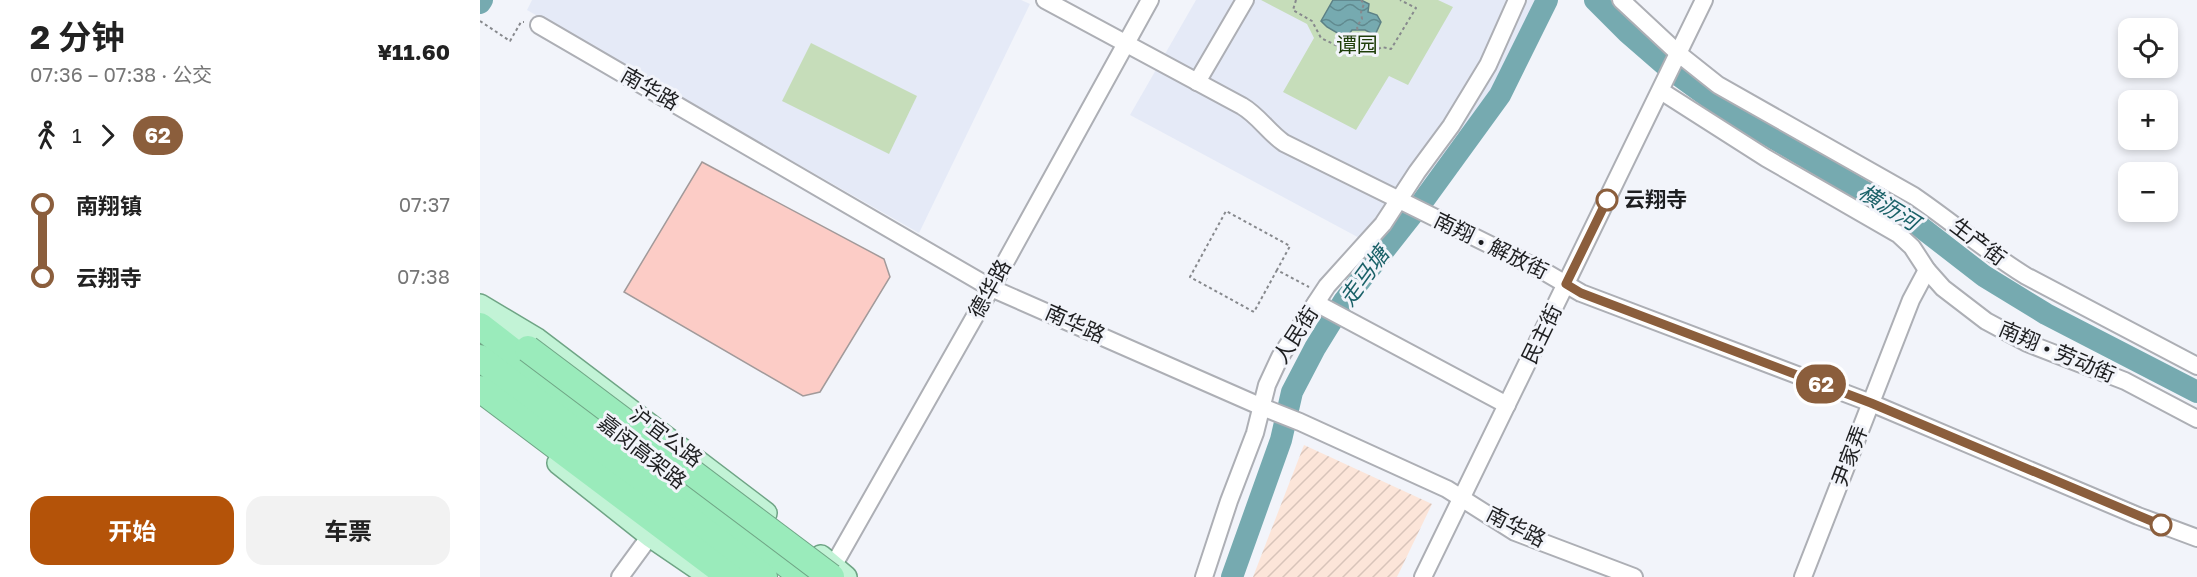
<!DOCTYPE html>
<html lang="zh">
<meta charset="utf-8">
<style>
body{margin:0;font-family:"Golos Text","Noto Sans SC",sans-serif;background:#f2f2f2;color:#222;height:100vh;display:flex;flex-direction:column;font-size:22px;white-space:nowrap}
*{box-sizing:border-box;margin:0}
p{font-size:20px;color:#767676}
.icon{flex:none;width:33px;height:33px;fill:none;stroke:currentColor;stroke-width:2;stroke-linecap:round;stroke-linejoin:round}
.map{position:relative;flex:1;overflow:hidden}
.details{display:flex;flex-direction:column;background:#fff;width:480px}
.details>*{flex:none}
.badge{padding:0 12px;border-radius:20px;font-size:21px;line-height:39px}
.fabs{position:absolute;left:1638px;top:18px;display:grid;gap:12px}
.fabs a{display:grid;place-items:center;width:60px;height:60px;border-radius:12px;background:#fff;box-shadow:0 3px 9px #0003;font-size:30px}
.map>.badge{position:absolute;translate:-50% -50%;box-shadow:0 0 0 3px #fff}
.legs{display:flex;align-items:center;gap:9px;height:66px;padding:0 30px;font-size:20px}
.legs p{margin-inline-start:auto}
.head{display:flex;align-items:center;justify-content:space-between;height:102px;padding:0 30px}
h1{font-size:33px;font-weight:700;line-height:45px}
.button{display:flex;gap:12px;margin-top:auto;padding:12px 30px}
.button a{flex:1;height:69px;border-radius:18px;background:#b45309;color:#fff;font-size:24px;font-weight:700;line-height:69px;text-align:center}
.button a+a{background:#f2f2f2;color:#222}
ul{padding:0 30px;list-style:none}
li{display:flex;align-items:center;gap:21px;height:72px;font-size:22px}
li i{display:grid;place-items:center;width:9px;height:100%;margin:0 8px;background:currentColor}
li i::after{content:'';width:15px;height:15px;margin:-8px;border:4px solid;border-radius:50%;background:#fff}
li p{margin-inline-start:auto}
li:first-child i{background:linear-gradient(#0000 50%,currentColor 0)}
li:last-child i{background:linear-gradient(currentColor 50%,#0000 0)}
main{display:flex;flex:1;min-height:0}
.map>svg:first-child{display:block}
.built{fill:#e5eaf7}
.industrial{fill:url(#industrial-furrows)}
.garden{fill:#c6ddba}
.water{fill:url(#water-waves);stroke:#5c8085;stroke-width:1.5}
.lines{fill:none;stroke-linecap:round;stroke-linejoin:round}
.river{stroke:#76aab0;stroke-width:22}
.building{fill:#fcccc6;stroke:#a29a9a;stroke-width:1.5}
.minor-casing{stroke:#adafb5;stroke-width:20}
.major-casing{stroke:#6fa485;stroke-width:24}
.highway-casing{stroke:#6fa485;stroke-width:28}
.path{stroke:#87898d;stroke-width:2;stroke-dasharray:3 3;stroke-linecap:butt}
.minor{stroke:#fff;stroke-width:16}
.major{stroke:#c2f3d6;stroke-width:21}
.highway{stroke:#9aebbb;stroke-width:26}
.highway-bridge-casing{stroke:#6fa485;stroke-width:28;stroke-linecap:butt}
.highway-bridge{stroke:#9aebbb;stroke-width:26}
.line-1-casing{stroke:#fff;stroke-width:14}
.line-1{stroke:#8b5e3c;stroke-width:9}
.stop-1-dot{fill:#fff;stroke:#8b5e3c;stroke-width:3}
.labels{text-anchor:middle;stroke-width:6;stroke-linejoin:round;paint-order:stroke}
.park-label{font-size:21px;fill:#1e3d09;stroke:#f2f4fa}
.street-label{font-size:21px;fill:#1e1f21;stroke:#f2f4fa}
.stop-label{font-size:21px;font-weight:bold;fill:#1e1f21;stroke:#f2f4fa;text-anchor:start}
.water-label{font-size:22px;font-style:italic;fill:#1a6168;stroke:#f2f4fa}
</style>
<main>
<section class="details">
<div class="head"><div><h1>2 分钟</h1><p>07:36 – 07:38 · 公交</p></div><b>¥11.60</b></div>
<div class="legs"><svg class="icon" aria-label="walk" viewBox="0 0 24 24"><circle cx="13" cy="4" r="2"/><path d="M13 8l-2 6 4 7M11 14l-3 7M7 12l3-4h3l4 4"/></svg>1<svg class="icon" aria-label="forward" viewBox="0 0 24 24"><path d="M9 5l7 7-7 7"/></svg><b class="badge" style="background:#8b5e3c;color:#fff">62</b></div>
<ul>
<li><i style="color:#8b5e3c"></i><b>南翔镇</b><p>07:37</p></li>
<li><i style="color:#8b5e3c"></i><b>云翔寺</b><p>07:38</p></li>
</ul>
<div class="button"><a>开始</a><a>车票</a></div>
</section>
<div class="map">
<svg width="1717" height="577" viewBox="0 0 1717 577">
<defs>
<pattern id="industrial-furrows" width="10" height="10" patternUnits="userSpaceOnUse" patternTransform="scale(1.5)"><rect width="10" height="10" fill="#fce5d9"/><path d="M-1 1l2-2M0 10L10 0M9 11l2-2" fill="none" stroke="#d8c4ba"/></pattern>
<pattern id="water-waves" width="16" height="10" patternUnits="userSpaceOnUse" patternTransform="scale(1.5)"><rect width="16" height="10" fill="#76aab0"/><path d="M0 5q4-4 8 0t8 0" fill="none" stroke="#608a8f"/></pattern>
</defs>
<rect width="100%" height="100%" fill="#f2f4fa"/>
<g class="built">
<path d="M52,0H541L550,4L439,233L47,10Z"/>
<path d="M716,0H1064L1058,37L949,184L898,248L650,115Z"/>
</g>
<path class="industrial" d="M824,445L952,504L917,577H773Z"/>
<g class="garden">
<path d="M781,0H958L973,7L928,85L909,76L876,130L803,92L834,38L827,24Z"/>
<path d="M331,43L437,96L409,154L302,101Z"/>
</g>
<path class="water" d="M853,0H881L889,4L888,12L897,15L901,22L895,35L885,30H872L866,38L847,27L841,21Z"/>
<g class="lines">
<g class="river">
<path d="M1115,0L1148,33L1186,66L1249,112L1429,218L1504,276L1566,314L1717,392"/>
<path d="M0,3L2,0"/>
<path d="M752,577L801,440L812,392L835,348L864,301L943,201L1020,95L1067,0"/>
</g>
</g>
<path class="building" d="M222,162L404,259L410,277L340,392L323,396L144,292Z"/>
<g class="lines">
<defs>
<g id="minor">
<path d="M565,0L762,106C779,116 788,132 804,143L1065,272L1101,293L1391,403L1658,516L1717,538"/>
<path d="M1141,0L1199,54L1238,85L1434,196C1472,222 1507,252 1546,276L1717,366"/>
<path d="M59,25L511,288L782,407L820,422L967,489L1035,532L1154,577"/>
<path d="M717,82L765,0"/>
<path d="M1181,91L1286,158L1418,234L1432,247L1447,270L1463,288L1506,321L1547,343L1645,381L1717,419"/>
<path d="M836,303L1027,405"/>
<path d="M348,575L511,288L670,0"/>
<path d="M140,577L170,536"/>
<path d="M724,577L749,501L775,433L787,385L800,357L847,286L903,224L937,172L971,126L1008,65L1037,0"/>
<path d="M943,577L1224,0"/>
<path d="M1323,577L1431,300L1447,270"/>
</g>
<g id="major">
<path d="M0,305L57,339L286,513"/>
<path d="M78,463L170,536L230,577"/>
<path d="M341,556L366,577"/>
</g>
<g id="highway">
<path d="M0,326L323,577"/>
<path d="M0,358L284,577"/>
<path d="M0,389L250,577"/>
</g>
</defs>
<use href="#minor" class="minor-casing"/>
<use href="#major" class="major-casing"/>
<use href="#highway" class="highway-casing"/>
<g class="path">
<path d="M816,0L813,10L832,21L841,38L876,55L889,54L902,47L911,49L936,8L920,0"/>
<path d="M0,21L30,41L41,22H44"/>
<path d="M868,51L878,34L877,26L882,19L881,12L884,4L881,0"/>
<path d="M797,270L774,312L710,277L746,211L810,246L797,270L829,287"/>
</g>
<use href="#minor" class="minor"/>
<use href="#major" class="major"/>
<use href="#highway" class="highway"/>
<defs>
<path id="highway-bridge" d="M48,349L351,577"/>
</defs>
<use href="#highway-bridge" class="highway-bridge-casing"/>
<use href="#highway-bridge" class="highway-bridge"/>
</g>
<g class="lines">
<defs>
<path id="line-1" d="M1127,200L1086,284L1101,293L1391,403L1681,525"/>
</defs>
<use href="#line-1" class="line-1-casing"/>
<use href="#line-1" class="line-1"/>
</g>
<g class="stop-1-dot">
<circle cx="1127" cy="200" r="10"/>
<circle cx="1681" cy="525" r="10"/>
</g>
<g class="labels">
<g class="park-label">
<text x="877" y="52">谭园</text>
</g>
<g class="street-label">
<text transform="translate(170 89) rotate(30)" y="7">南华路</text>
<text transform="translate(1498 242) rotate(37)" y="7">生产街</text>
<text transform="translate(1011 246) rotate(26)" y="7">南翔 • 解放街</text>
<text transform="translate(510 289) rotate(-61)" y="7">德华路</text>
<text transform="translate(595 324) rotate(24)" y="7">南华路</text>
<text transform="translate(1062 334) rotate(-64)" y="7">民主街</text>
<text transform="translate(816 335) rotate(-57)" y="7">人民街</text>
<text transform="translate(1577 352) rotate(23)" y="7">南翔 • 劳动街</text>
<text transform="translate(186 437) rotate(37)" y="7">沪宜公路</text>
<text transform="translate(162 452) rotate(38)" y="7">嘉闵高架路</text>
<text transform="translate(1370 456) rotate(-69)" y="7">尹家弄</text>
<text transform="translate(1036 527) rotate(27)" y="7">南华路</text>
</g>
<g class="stop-label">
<text x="1144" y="207">云翔寺</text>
</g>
<g class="water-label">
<text transform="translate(1409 207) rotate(32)" y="8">横沥河</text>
<text transform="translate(884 276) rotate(-54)" y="8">走马塘</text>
</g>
</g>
</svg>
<div class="fabs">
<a><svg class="icon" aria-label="locate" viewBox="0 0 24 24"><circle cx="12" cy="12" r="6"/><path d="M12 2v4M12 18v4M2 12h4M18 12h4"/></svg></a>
<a>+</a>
<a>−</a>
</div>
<b class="badge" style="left:1341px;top:384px;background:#8b5e3c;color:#fff">62</b>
</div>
</main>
